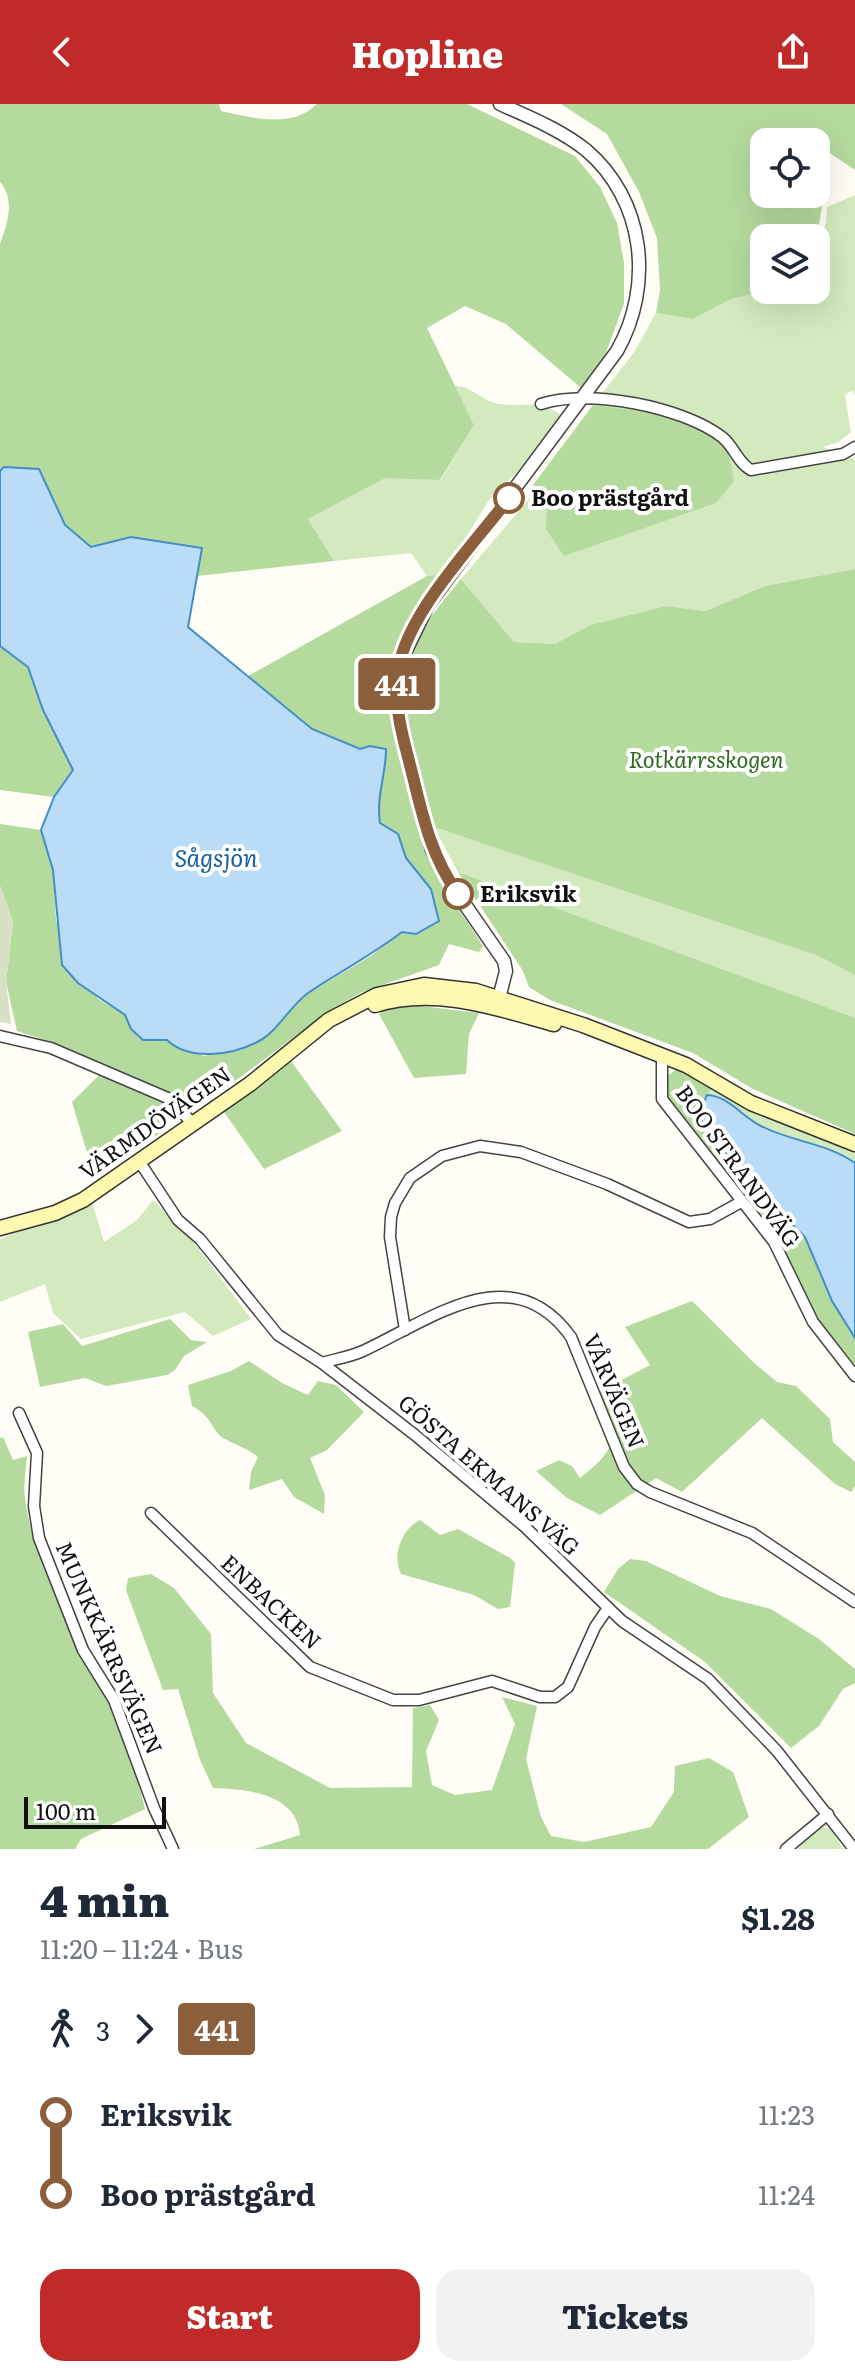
<!DOCTYPE html>
<meta charset="utf-8">
<style>
body{margin:0;font-family:Literata,serif;background:#f2f2f3;color:#1f2937;height:100vh;display:flex;flex-direction:column;font-size:30px;white-space:nowrap}
*{box-sizing:border-box;margin:0}
p{font-size:26px;color:#747a83}
.icon{flex:none;width:44px;height:44px;fill:none;stroke:currentColor;stroke-width:2;stroke-linecap:round;stroke-linejoin:round}
.map{position:relative;height:1745px;overflow:hidden}
.side{display:flex;flex-direction:column;background:#fff;flex:1}
.side>*{flex:none}
.badge{padding:0 16px;border-radius:6px;font-size:28px;line-height:52px}
.buttons{position:absolute;left:750px;top:24px;display:grid;gap:16px}
.buttons a{display:grid;place-items:center;width:80px;height:80px;border-radius:16px;background:#fff;box-shadow:0 8px 32px #0002;font-size:40px}
.scale{position:absolute;left:24px;bottom:20px;width:142px;box-sizing:border-box;padding-left:8px;border:4px solid #111;border-top:0;font-size:22px;line-height:28px;white-space:nowrap;color:#111;-webkit-text-stroke:6px #fff;paint-order:stroke}
.map>.badge{position:absolute;translate:-50% -50%;box-shadow:0 0 0 4px #fff}
.legs{display:flex;align-items:center;gap:12px;height:88px;padding:0 40px;font-size:26px}
.legs p{margin-inline-start:auto}
.head{display:flex;align-items:center;justify-content:space-between;height:136px;padding:0 40px}
h1{font-size:44px;font-weight:800;line-height:60px}
.cta{display:flex;gap:16px;margin-top:auto;padding:16px 40px}
.cta a{flex:1;height:92px;border-radius:24px;background:#c02a29;color:#fff;font-size:32px;font-weight:800;line-height:92px;text-align:center}
.cta a+a{background:#f2f2f3;color:#1f2937}
ul{padding:0 40px;list-style:none}
li{display:flex;align-items:center;gap:28px;height:80px;font-size:30px}
li i{display:grid;place-items:center;width:12px;height:100%;margin:0 10px;background:currentColor}
li i::after{content:'';width:20px;height:20px;margin:-10px;border:6px solid;border-radius:50%;background:#fff}
li p{margin-inline-start:auto}
li:first-child i{background:linear-gradient(#0000 50%,currentColor 0)}
li:last-child i{background:linear-gradient(currentColor 50%,#0000 0)}
header{display:flex;justify-content:space-between;align-items:center;height:104px;padding:0 40px;background:#c02a29;color:#fff;font-size:36px;font-weight:800}
.map>svg:first-child{display:block}
.green{fill:#d2eabe}
.forest{fill:#b5da9d;fill-rule:evenodd}
.cemetery{fill:#d7e2c4}
.water{fill:#badcf6;stroke:#428ecc;stroke-width:2}
.lines{fill:none;stroke-linecap:round;stroke-linejoin:round}
.minor-casing{stroke:#444;stroke-width:13}
.tertiary-casing{stroke:#444;stroke-width:15}
.secondary-casing{stroke:#333;stroke-width:17}
.minor{stroke:#fff;stroke-width:10}
.tertiary{stroke:#fff;stroke-width:12}
.secondary{stroke:#fdf9b1;stroke-width:14}
.line-1-casing{stroke:#fff;stroke-width:18}
.line-1{stroke:#8b5e3c;stroke-width:12}
.stop-1-dot{fill:#fff;stroke:#8b5e3c;stroke-width:4}
.labels{text-anchor:middle;stroke-width:8;stroke-linejoin:round;paint-order:stroke}
.stop-label{font-size:22px;font-weight:bold;fill:#111;stroke:#fff;text-anchor:start}
.park-label{font-size:22px;font-style:italic;fill:#2c6921;stroke:#fff}
.street-label{font-size:22px;fill:#111;stroke:#fff}
.water-label{font-size:24px;font-style:italic;fill:#1a60a2;stroke:#fff}
</style>
<header><svg class="icon" aria-label="back" viewBox="0 0 24 24"><path d="M15 5l-7 7 7 7"/></svg>Hopline<svg class="icon" aria-label="share" viewBox="0 0 24 24"><path d="M12 15V3M7 8l5-5 5 5M5 13v7h14v-7"/></svg></header>
<div class="map">
<svg width="855" height="1745" viewBox="0 0 855 1745">
<rect width="100%" height="100%" fill="#fffdf5"/>
<g class="green">
<path d="M855,91V291L852,286L845,291L851,328L839,338L823,343L855,355V465L765,482L705,507L666,502L590,521L555,540L514,538L461,475L529,395L533,381L547,389L546,425L655,310L593,301L635,247L656,209L693,215L731,195L761,188L816,186V147L826,119L827,103Z"/>
<path d="M455,282C469,281 481,295 495,299C523,305 538,293 562,312L529,356L489,396L443,470L427,472L411,449L334,457L308,415L385,373L441,376L474,321Z"/>
<path d="M434,723L819,851L855,729V1030L832,1017L807,897L458,768Z"/>
<path d="M711,984L855,1047V1059C827,1039 792,1038 761,1022C742,1013 729,992 707,991Z"/>
<path d="M153,1096L195,1140L251,1215L213,1232L185,1208L81,1235L53,1209L45,1180L0,1198V1135L92,1098L104,1138L137,1116Z"/>
<path d="M822,1723L831,1725L843,1745H799L796,1741Z"/>
</g>
<g class="forest">
<path d="M0,0H219L221,7C253,14 291,25 317,0H467L575,52L600,83L617,119L624,159V200L605,251L581,284L506,220L465,202L427,224L474,321L440,376L385,374L308,415L334,457L197,472L201,444L91,443L65,421L39,365L4,363L0,367V140C7,120 16,96 0,78Z"/>
<path d="M561,0H855V66L825,46L824,91L816,138V134H764V186H770L731,195L693,215L656,209L660,186L657,134L639,88L607,30ZM764,38H816V90H764Z"/>
<path d="M593,301C629,306 706,312 726,346C731,354 732,368 734,377L716,399L564,452L546,425L547,389L533,381Z"/>
<path d="M855,465V871L819,852L434,723C420,664 387,588 420,530C431,510 447,493 461,475L514,538L555,540L590,521L666,502L705,507L765,482Z"/>
<path d="M443,470C428,494 408,518 397,543C377,588 411,714 432,758C445,787 466,815 483,842L479,848L449,840L439,861L360,889L329,907L227,983L203,988L187,997L54,939L17,927L6,878L13,818L0,782V720L41,726L53,766L56,816L61,827L98,895L125,911L131,925L143,936H167L204,952L260,937L306,891L372,851L402,827L416,830L439,816C433,792 423,774 407,754C396,743 396,725 380,719C376,692 387,672 386,645L370,642L360,645L312,625L248,572L427,472Z"/>
<path d="M0,542L28,563L43,606L73,667L54,693L0,686Z"/>
<path d="M458,768L855,914V1030L753,985L693,949L550,896L529,883L523,867Z"/>
<path d="M404,900L479,909L469,930L466,970L414,974L379,910L387,904Z"/>
<path d="M291,957L342,1027L264,1065L224,1008Z"/>
<path d="M677,965L711,984L701,1001L756,1086L805,1133L832,1197L855,1234V1267L816,1213L782,1141L666,994L667,972Z"/>
<path d="M100,970L167,998L177,1006L162,1028L94,1072L72,998Z"/>
<path d="M692,1197L753,1258L777,1278L796,1282L830,1315L833,1338L855,1358V1382L851,1388L835,1380L762,1314L682,1388L656,1374L600,1411L567,1394L536,1367L559,1356L572,1362L580,1374C621,1342 616,1334 597,1289L650,1261L625,1223Z"/>
<path d="M170,1215L191,1236L207,1238L184,1252L175,1266L167,1271L106,1282L85,1274L40,1283L28,1228L63,1220L82,1242Z"/>
<path d="M249,1257L282,1279L308,1291L318,1277L336,1281L364,1308L327,1346L310,1354L325,1391L324,1410L294,1393L282,1375L249,1386L251,1368L258,1353C247,1344 235,1341 223,1334C211,1326 213,1313 192,1302L188,1281L231,1267Z"/>
<path d="M3,1333L13,1356L27,1352C26,1366 23,1381 25,1395C36,1472 83,1541 116,1610C130,1640 137,1672 145,1705L81,1735L75,1745H0V1334Z"/>
<path d="M420,1416L440,1431L458,1425L510,1454L515,1459L510,1503L498,1505L474,1491L401,1470C392,1452 401,1425 420,1416Z"/>
<path d="M630,1455L646,1457L720,1492L771,1505L819,1535L855,1565V1579L843,1585L819,1622L791,1644L705,1558L604,1488L618,1465Z"/>
<path d="M151,1470L174,1484L211,1530L213,1589L246,1639L330,1684L412,1683L413,1604L430,1601L439,1616L426,1647L432,1681L455,1691L492,1686L515,1620L502,1593L537,1602L526,1655L541,1713L551,1732L584,1738L651,1723L674,1688L675,1662L709,1654L733,1668L749,1713L708,1745H254L300,1731C297,1689 245,1685 213,1684L200,1656L178,1585L163,1586L126,1486L128,1474Z"/>
</g>
<path class="cemetery" d="M0,782L13,818L6,878L11,920L0,918Z"/>
<g class="water">
<path d="M4,363L39,365L65,421L91,443L131,433L202,444L188,523L312,625L360,645L370,642L386,645C386,672 376,691 380,719L398,730L406,754L431,785L439,817L416,830L402,828C372,851 339,868 308,889C290,902 278,927 259,937C231,952 189,957 167,936H143L131,925L125,911L78,879L62,861L53,766L41,726L54,693L73,666L43,606L28,563L0,542V367Z"/>
<path d="M707,991C729,992 742,1013 761,1022C792,1038 827,1039 855,1059V1234L832,1197L805,1133L756,1086L698,1012Z"/>
</g>
<g class="lines">
<defs>
<g id="minor">
<path d="M541,300C588,284 683,303 722,333C734,342 737,358 751,366L843,350L855,343"/>
<path d="M0,932L51,944L170,995L193,1020"/>
<path d="M662,951V995L774,1138L813,1218L855,1272"/>
<path d="M139,1057L178,1116L200,1135L278,1231L322,1259L415,1331L525,1423L622,1517L708,1575L777,1647L854,1745"/>
<path d="M405,1226L390,1133L391,1113L395,1099L410,1074L442,1052L480,1042L521,1048L607,1080L689,1118L710,1115L741,1098"/>
<path d="M322,1259C335,1255 350,1253 363,1247C432,1215 512,1151 571,1233L624,1363L637,1380L650,1388L752,1429L855,1498"/>
<path d="M19,1309L37,1349L34,1402L39,1434L83,1546L114,1596L154,1704L173,1745"/>
<path d="M151,1409L310,1563L393,1596H419L492,1577L540,1593H555L568,1583L595,1523L608,1504"/>
<path d="M786,1745L828,1710"/>
</g>
<path id="tertiary" d="M497,902L506,867L504,857L448,776L432,746L398,607L399,561L428,501L617,247C654,182 645,96 586,46C561,26 529,13 500,0"/>
<g id="secondary">
<path d="M375,901C434,882 497,904 554,920"/>
<path d="M0,1124L55,1109L83,1096L250,980L329,916L377,891L424,881L476,887L583,921L686,961L751,999L855,1040"/>
</g>
</defs>
<use href="#minor" class="minor-casing"/>
<use href="#tertiary" class="tertiary-casing"/>
<use href="#secondary" class="secondary-casing"/>
<use href="#minor" class="minor"/>
<use href="#tertiary" class="tertiary"/>
<use href="#secondary" class="secondary"/>
</g>
<g class="lines">
<defs>
<path id="line-1" d="M458,790C433,755 424,718 414,677C406,643 394,609 397,574C402,513 473,442 509,394"/>
</defs>
<use href="#line-1" class="line-1-casing"/>
<use href="#line-1" class="line-1"/>
</g>
<g class="stop-1-dot">
<circle cx="509" cy="394" r="14"/>
<circle cx="458" cy="790" r="14"/>
</g>
<g class="labels">
<g class="stop-label">
<text x="531" y="402">Boo prästgård</text>
<text x="480" y="798">Eriksvik</text>
</g>
<g class="park-label">
<text x="706" y="664">Rotkärrsskogen</text>
</g>
<g class="street-label">
<text transform="translate(155 1019) rotate(-35)" y="8">VÄRMDÖVÄGEN</text>
<text transform="translate(738 1062) rotate(54)" y="8">BOO STRANDVÄG</text>
<text transform="translate(614 1287) rotate(67)" y="8">VÅRVÄGEN</text>
<text transform="translate(489 1371) rotate(41)" y="8">GÖSTA EKMANS VÄG</text>
<text transform="translate(271 1498) rotate(43)" y="8">ENBACKEN</text>
<text transform="translate(109 1544) rotate(66)" y="8">MUNKKÄRRSVÄGEN</text>
</g>
<g class="water-label">
<text x="216" y="763">Sågsjön</text>
</g>
</g>
</svg>
<div class="buttons">
<a><svg class="icon" aria-label="locate" viewBox="0 0 24 24"><circle cx="12" cy="12" r="6"/><path d="M12 2v4M12 18v4M2 12h4M18 12h4"/></svg></a>
<a><svg class="icon" aria-label="layers" viewBox="0 0 24 24"><path d="M12 4l9 5-9 5-9-5zM3 14l9 5 9-5"/></svg></a>
</div>
<div class="scale">100 m</div>
<b class="badge" style="left:397px;top:580px;background:#8b5e3c;color:#fff">441</b>
</div>
<section class="side">
<div class="head"><div><h1>4 min</h1><p>11:20 – 11:24 · Bus</p></div><b>$1.28</b></div>
<div class="legs"><svg class="icon" aria-label="walk" viewBox="0 0 24 24"><circle cx="13" cy="4" r="2"/><path d="M13 8l-2 6 4 7M11 14l-3 7M7 12l3-4h3l4 4"/></svg>3<svg class="icon" aria-label="forward" viewBox="0 0 24 24"><path d="M9 5l7 7-7 7"/></svg><b class="badge" style="background:#8b5e3c;color:#fff">441</b></div>
<ul>
<li><i style="color:#8b5e3c"></i><b>Eriksvik</b><p>11:23</p></li>
<li><i style="color:#8b5e3c"></i><b>Boo prästgård</b><p>11:24</p></li>
</ul>
<div class="cta"><a>Start</a><a>Tickets</a></div>
</section>
